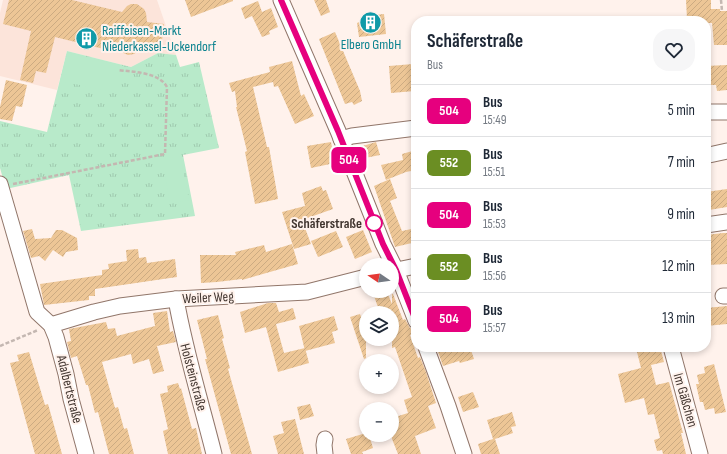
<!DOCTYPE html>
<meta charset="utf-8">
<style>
body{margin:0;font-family:"Sofia Sans Condensed",sans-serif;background:#f6f6f7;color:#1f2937;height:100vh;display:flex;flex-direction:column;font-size:15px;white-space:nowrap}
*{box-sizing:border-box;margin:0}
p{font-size:13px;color:#747a83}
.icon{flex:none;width:22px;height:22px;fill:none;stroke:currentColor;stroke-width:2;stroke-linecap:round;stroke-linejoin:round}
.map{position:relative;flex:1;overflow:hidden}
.sheet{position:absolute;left:411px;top:16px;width:300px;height:336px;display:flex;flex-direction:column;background:#fff;border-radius:16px;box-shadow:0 2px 6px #0003}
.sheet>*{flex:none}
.badge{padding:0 8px;border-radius:6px;font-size:14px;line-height:26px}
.needle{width:26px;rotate:283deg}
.tools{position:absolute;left:359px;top:258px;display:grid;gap:8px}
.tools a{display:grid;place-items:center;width:40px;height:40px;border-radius:50%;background:#fff;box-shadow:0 2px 6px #0003;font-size:20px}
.map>.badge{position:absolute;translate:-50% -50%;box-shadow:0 0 0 2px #fff}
.round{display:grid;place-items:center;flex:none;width:42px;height:42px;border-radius:16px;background:#f6f6f7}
.headline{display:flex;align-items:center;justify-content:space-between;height:68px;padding:0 16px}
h1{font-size:19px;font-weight:700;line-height:30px}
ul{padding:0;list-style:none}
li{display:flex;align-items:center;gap:12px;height:52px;padding:0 16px;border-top:1px solid #e0e1e3}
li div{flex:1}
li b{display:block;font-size:15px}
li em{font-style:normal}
li .badge{min-width:44px;font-weight:700;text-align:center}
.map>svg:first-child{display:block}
.built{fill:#fce4da}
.grass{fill:url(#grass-tufts)}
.pitch{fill:#b8eaca}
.building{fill:url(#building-hatch)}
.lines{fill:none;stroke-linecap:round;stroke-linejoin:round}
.minor-casing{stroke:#91766a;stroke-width:17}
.path{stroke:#c4b7b1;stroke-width:2.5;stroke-dasharray:4 2;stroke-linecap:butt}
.minor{stroke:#fff;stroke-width:15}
.line-casing{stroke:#fff;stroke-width:9}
.line{stroke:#e6007e;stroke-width:6}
.stop-dot{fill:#fff;stroke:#e6007e;stroke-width:2}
.labels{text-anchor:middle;stroke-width:4;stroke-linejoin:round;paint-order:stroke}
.culture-label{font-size:14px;fill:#0d838f;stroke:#fff2ec;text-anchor:start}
.stop-label{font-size:14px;font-weight:bold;fill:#41352f;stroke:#fff2ec;text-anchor:end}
.street-label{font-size:14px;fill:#41352f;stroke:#fff2ec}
</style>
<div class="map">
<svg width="727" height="454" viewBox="0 0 727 454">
<defs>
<pattern id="grass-tufts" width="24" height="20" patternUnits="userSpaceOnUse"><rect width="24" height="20" fill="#b8eaca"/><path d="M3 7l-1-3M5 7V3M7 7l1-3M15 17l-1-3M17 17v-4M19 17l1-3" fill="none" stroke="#9fc9ae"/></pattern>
<pattern id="building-hatch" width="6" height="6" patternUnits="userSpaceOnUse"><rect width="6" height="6" fill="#edc696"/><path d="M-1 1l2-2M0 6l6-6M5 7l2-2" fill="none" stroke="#ccab82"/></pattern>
</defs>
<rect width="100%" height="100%" fill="#fff2ec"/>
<path class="built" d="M3,0H157L176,55L158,53L131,67L67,51L57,90L0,76V13Z"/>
<path class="grass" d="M67,51L131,67L158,53L176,55L180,67L199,62L219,148L183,155L195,216L81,231L69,175L6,189L0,168V121L47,132Z"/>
<g class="pitch">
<path d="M67,53L124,66L120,93L60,81Z"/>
<path d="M180,156L189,200L170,204L165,174L159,159Z"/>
</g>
<g class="building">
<path d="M9,0H72L122,12L127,6L131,4H137L144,9L146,13L147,22L164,24L161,49L143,47L134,54L128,55L112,48V51L55,37L46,73L36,71L33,83L20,80L31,31L3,24Z"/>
<path d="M185,0H233V1L191,17Z"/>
<path d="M314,0H326L330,12L321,16Z"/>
<path d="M686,0H711V9H720V11H727V45H714L712,23H706V21H698V18L687,19Z"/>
<path d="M258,1L262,12L271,8L278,27L269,31L270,34L262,37L252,16L245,19L241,8Z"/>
<path d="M384,14L386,34L359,37L357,23L375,15Z"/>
<path d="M335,32L360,91L362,101L354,105L352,102L345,104L319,39Z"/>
<path d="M292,61L301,96L304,94L314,116L295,124L278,86L274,87L273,82L253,87L267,147H269L278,199L255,204L245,152L247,151L236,107H237L235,91L232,92L229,83L270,72L269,67Z"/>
<path d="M413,64L415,91L391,93L389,66Z"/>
<path d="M727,65V90L717,91L716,85H706V66Z"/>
<path d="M6,80L27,85L22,107L16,106L12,121L0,119V107Z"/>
<path d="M331,142L335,163L311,168L307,146Z"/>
<path d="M376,142L380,155L360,159L356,148Z"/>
<path d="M416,150V170L406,172L386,180L381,165L403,160L402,154Z"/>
<path d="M390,179L397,198L390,201L402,231L416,228V242L395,247L374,186Z"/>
<path d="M321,186L323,191L326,190L333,209L302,220L311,244L294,249L282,212L305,206L302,193Z"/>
<path d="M727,189V207L709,210L706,192Z"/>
<path d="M32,229L35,239L51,238L56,230H62L77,238L78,250L66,252L63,257L53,250L45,261L39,256L31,258L23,231Z"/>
<path d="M363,230L372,252L355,259L346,237Z"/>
<path d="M336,231L343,247L318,257L311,241Z"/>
<path d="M723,233H727V264L708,265L706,235Z"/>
<path d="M292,244L298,264L242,280V279L217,282L201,283L200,255H236L235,252L264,245L266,252Z"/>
<path d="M138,249L139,258L146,257L147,263L175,259L177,277L95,289V296H89V300L44,305L40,284L102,275V270L109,269L108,264L127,261L126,250Z"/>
<path d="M387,292L392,304V294H393L403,320L405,319L410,328L416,330V334L410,335L418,358L420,357L426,372L436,403L428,406L436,428L415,436L421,454H398L392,439V418L408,413L404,400L412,397L395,347L392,348V313H380L374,296Z"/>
<path d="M268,303H276L279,312L293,308L296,319L276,324L284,353L305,348L309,363L278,372L266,327L245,333L240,312Z"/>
<path d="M727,306V324L706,326V308Z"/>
<path d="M167,311L170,332L173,331L176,342L157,346L164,371L153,374L149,359L133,364L131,354L102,362L115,408L118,407L124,429L127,428L134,454H109L98,412L95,413L88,385H86L77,356L71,358L67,342L71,341L69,329L106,322L108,329L115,328L117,336L155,326L153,313Z"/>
<path d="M360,314L366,330V358L364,359L350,317Z"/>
<path d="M218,315L224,338L222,339L230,368L228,369L252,454H231L205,359H207L197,320Z"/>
<path d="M334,316L338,330L332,332L335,343L305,351L299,326Z"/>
<path d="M444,347H470L474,359L460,363L459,361L443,366L438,352L445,350Z"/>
<path d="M657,347H660L664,362L651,365L656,385L669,382L683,433H681L686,454H663L662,450L657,451L654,440L660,438L654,414L648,415L644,398L625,403L618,374L641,368L637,352Z"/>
<path d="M29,352L45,405L48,404L62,454H35L10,363L19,361L17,355Z"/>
<path d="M714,364L726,412L715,414L714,408L705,410L703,402H700L696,384H699L697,375L705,373L704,367Z"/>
<path d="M178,383L180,389L181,388L192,429L196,428L202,454H168L163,431L168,429L160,394L168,392L167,386Z"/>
<path d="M473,392L479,407L463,412L458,397Z"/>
<path d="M310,404L314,416L300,420L297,407Z"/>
<path d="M512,412L516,426L511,427L513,433L495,439L500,454H481L478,444L493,439L487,420Z"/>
<path d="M295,419L304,454H278L273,436L284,433L281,422Z"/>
<path d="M366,433V435H369L373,448L362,452L363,454H351L346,439Z"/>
</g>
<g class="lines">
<defs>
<g id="minor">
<path d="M281,0L338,131L383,244L396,270L416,321"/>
<path d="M706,112H727"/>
<path d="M341,139L352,136L416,128"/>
<path d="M709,155L727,151"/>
<path d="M0,184L37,312L51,325L56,337L66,374L71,399L86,454"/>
<path d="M706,225L727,222"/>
<path d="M392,271L416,266"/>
<path d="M723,296H727"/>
<path d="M176,299C185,351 201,402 214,454"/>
<path d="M51,325L94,312L120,306L176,299L307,292L366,277"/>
<path d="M426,347L448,406L464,454"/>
<path d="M671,347L700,454"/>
<path d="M325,439L324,445L325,454"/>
</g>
</defs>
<use href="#minor" class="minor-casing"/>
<g class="path">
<path d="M721,0L722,11"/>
<path d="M13,184L165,154L167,87C159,72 133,72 118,70"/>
<path d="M0,346L38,330"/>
</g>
<use href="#minor" class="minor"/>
</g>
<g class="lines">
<defs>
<path id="line" d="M281,0L338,131L383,244L396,270L416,321"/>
</defs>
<use href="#line" class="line-casing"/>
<use href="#line" class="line"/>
</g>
<defs>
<symbol id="building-disc" viewBox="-11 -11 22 22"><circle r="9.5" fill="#0f9aa8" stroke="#fff2ec"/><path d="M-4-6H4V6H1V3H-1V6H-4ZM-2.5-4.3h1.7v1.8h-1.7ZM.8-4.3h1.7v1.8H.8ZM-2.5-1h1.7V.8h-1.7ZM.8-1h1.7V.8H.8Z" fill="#fff"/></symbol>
</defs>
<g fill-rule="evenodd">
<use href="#building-disc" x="358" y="10" width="25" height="25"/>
<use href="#building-disc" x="74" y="26" width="25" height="25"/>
</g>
<circle class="stop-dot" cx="374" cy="223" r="8"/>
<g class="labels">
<g class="culture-label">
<text x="102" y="35">Raiffeisen-Markt<tspan x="102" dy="16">Niederkassel-Uckendorf</tspan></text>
<text x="371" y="49" text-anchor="middle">Elbero GmbH</text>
</g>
<g class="stop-label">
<text x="362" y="228">Schäferstraße</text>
</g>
<g class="street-label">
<text transform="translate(208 297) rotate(-3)" y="5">Weiler Weg</text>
<text transform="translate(194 377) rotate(75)" y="5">Holsteinstraße</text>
<text transform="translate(70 389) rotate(76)" y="5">Adalbertstraße</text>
<text transform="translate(686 400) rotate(74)" y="5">Im Gäßchen</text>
</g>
</g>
</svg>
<div class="tools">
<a><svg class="needle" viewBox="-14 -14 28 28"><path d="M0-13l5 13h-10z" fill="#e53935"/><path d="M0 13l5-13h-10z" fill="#747a83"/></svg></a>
<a><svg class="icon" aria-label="layers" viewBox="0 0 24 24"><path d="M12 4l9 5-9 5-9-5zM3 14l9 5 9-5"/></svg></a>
<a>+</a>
<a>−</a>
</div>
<b class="badge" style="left:349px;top:160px;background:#e6007e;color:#fff">504</b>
<section class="sheet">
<div class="headline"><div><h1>Schäferstraße</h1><p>Bus</p></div><a class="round"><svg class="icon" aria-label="heart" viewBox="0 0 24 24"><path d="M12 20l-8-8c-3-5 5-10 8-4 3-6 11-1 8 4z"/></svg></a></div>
<ul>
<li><span class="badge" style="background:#e6007e;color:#fff">504</span><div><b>Bus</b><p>15:49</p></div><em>5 min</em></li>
<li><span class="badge" style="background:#6b8e23;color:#fff">552</span><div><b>Bus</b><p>15:51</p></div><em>7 min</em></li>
<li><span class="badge" style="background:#e6007e;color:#fff">504</span><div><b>Bus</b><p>15:53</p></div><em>9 min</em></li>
<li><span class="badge" style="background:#6b8e23;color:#fff">552</span><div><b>Bus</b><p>15:56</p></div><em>12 min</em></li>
<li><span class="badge" style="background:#e6007e;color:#fff">504</span><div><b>Bus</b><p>15:57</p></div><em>13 min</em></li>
</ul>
</section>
</div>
